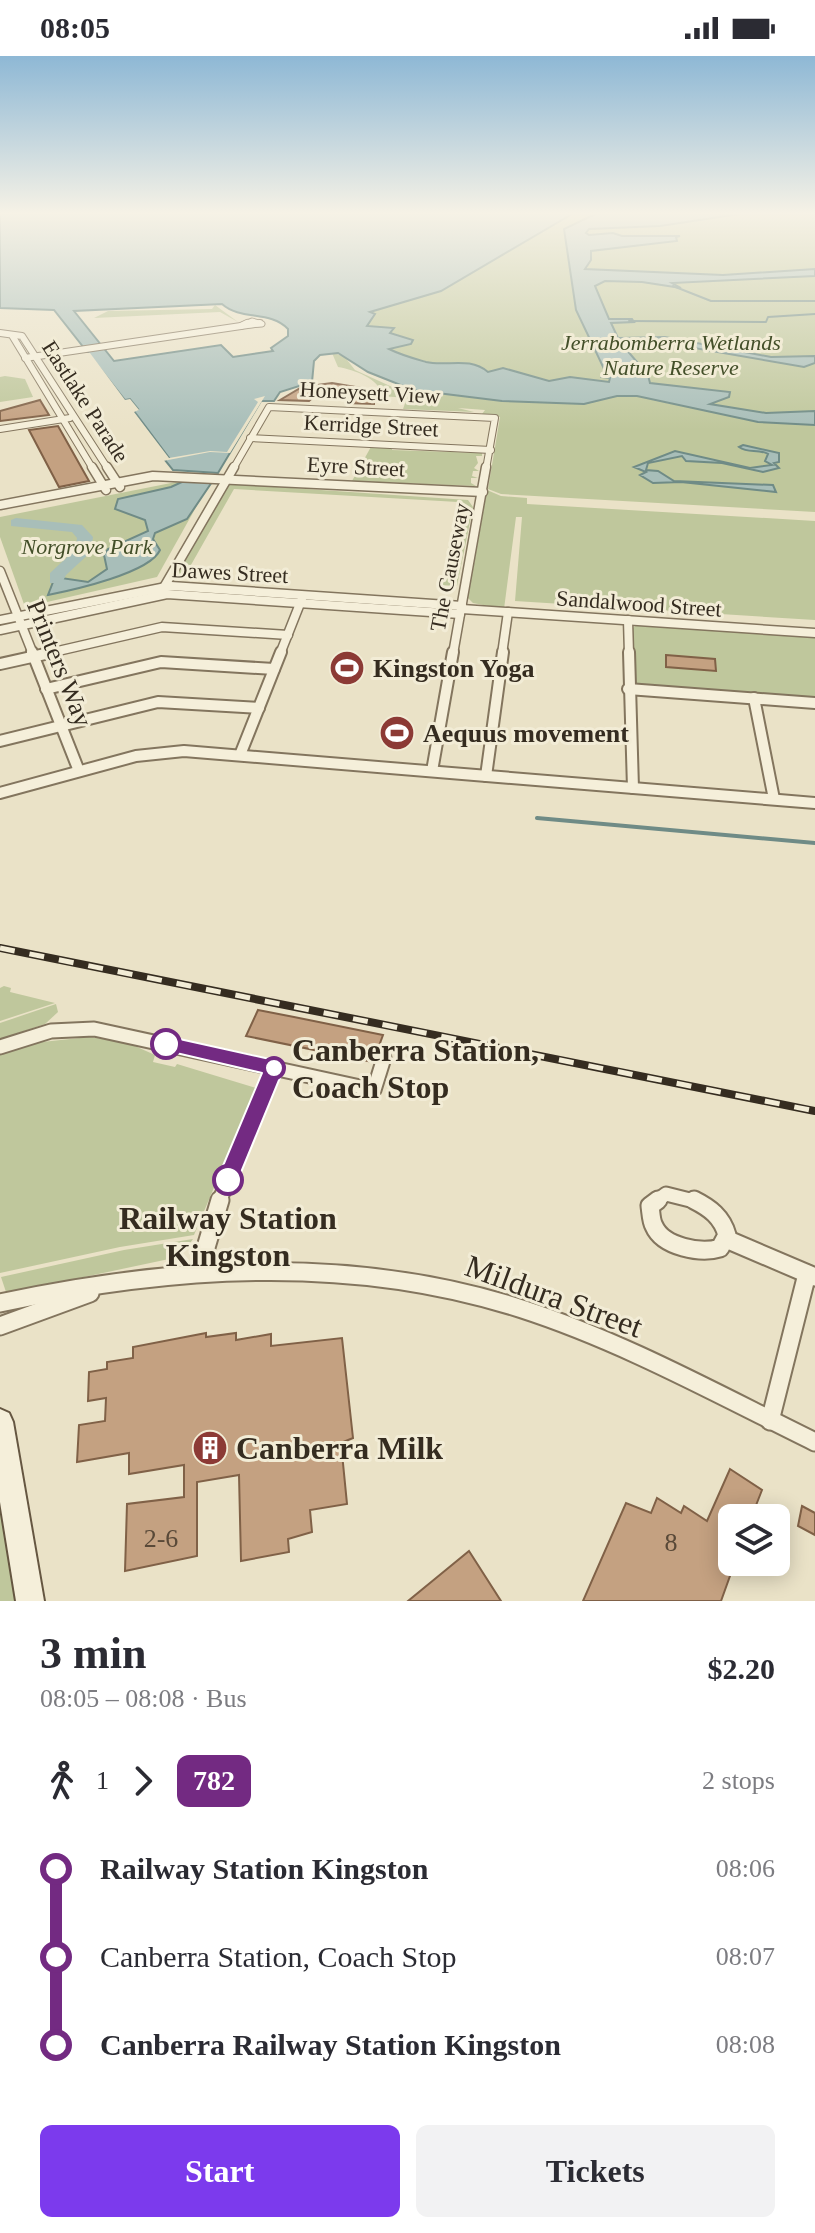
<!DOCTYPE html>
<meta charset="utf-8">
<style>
body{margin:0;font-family:"Times New Roman",serif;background:#f2f2f3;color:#2b2b33;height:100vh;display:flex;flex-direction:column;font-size:30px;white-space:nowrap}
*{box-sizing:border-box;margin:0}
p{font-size:26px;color:#7c7c81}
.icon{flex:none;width:44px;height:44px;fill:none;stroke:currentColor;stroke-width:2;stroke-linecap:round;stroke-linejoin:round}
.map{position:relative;height:1545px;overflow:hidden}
.drawer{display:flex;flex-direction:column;background:#fff;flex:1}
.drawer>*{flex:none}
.badge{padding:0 16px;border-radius:12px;font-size:28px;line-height:52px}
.controls{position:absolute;left:718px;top:1448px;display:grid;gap:16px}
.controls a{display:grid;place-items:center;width:72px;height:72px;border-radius:12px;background:#fff;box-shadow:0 4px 20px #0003;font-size:40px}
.map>.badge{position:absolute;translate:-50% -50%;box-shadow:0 0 0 4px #fff}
.legs{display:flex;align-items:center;gap:12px;height:88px;padding:0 40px;font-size:26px}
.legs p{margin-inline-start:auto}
.head{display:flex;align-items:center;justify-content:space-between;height:136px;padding:0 40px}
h1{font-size:44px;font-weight:600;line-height:60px}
.button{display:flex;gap:16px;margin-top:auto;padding:16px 40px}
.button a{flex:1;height:92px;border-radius:12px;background:#7c3aed;color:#fff;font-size:32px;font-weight:600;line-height:92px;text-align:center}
.button a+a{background:#f2f2f3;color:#2b2b33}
ul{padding:0 40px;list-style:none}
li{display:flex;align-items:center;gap:28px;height:88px;font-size:30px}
li i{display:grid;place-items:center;width:12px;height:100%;margin:0 10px;background:currentColor}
li i::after{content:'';width:20px;height:20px;margin:-10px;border:6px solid;border-radius:50%;background:#fff}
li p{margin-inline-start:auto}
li:first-child i{background:linear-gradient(#0000 50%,currentColor 0)}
li:last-child i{background:linear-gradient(currentColor 50%,#0000 0)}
.status{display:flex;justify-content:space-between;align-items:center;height:56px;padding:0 40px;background:#fff;direction:ltr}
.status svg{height:22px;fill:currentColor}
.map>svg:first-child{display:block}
.green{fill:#bfc79c}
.water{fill:#a8beb9;stroke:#6f8b86;stroke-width:2;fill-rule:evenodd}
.pier{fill:#eae2c7}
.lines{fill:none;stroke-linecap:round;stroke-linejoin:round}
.stream-far1{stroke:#6f8b86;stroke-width:2}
.stream{stroke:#6f8b86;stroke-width:4}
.river{fill:#a8beb9;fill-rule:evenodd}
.building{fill:#c4a181;stroke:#806147;stroke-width:2}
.street-far5-casing{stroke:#83755e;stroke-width:7}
.street-far4-casing{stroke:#83755e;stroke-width:8}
.street-far3-casing{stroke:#83755e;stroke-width:11}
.street-far2-casing{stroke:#83755e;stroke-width:14}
.street-far1-casing{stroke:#83755e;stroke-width:17}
.street-casing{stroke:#83755e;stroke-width:21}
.secondary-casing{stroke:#655641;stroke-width:4}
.street-far5{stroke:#f5efda;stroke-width:5}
.street-far4{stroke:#f5efda;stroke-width:6}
.street-far3{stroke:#f5efda;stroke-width:8}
.street-far2{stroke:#f5efda;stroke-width:10}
.street-far1{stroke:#f5efda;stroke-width:13}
.street{stroke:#f5efda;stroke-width:17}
.secondary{fill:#f5efda;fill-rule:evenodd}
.rail-casing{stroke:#352c20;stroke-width:8}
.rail{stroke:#f2ecd6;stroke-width:5;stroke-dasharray:15;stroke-linecap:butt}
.line-1{fill:#732a82;stroke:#fff;stroke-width:2}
.stop-1-dot{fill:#fff;stroke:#732a82;stroke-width:4}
.labels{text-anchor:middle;stroke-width:6;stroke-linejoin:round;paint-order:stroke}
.far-park-label{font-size:22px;font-style:italic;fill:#434f29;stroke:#f2ecd6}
.far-street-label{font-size:22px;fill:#352c20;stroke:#f2ecd6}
.street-label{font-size:26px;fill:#352c20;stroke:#f2ecd6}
.poi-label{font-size:26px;font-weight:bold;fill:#352c20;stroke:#f2ecd6;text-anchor:start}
.near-number-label{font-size:26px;fill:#594938}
.near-stop-label{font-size:32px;font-weight:bold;fill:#352c20;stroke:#f2ecd6;text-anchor:start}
.near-street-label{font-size:32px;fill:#352c20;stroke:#f2ecd6}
.near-poi-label{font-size:32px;font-weight:bold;fill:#352c20;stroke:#f2ecd6;text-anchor:start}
</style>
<div class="status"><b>08:05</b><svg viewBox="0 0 49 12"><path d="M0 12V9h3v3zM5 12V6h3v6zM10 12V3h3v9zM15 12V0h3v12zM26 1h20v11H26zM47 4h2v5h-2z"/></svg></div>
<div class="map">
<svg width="815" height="1545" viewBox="0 0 815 1545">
<rect width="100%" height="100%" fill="#eae2c7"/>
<g class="green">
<path d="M530,158H815V456L501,438L488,433L500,361L482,358L485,354L458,352L474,356L403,353L407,342L382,340C380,322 354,314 338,311L332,297L344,300L355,314L412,340L413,334L352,258L450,230Z"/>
<path d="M215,249L238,266L220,256L94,262L108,255L212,253Z"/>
<path d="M5,320L25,323L33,341L0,346V321Z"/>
<path d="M372,389L392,390V394L482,397V400H476L478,407L474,412L479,415H473L472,420L478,422H471V427L476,430L352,425Z"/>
<path d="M176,426L209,428L157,521L25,551L0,481V461Z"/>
<path d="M230,428L468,444L473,451L457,530L441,529L458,446L234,433L183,523L173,522L225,436L223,435Z"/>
<path d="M487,434L501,440L527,442V448L815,465V564L515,545L522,461H516L504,553L473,547L468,542Z"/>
<path d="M636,569L815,580V644L635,629L632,573Z"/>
<path d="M4,930L11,932L10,936L55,947L0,965V932Z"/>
<path d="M56,948L58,956L45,968L0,983V967Z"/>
<path d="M89,981L126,986L155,999L153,1006L175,1011L177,1008L256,1032L194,1179L120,1191L0,1217V999L42,986Z"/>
<path d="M193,1183L182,1198L169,1203L18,1235L6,1236L1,1221L124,1194Z"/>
<path d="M0,1405L25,1545H0Z"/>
</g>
<g class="water">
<path d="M0,158H572L441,235L370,256L375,258L367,270L394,272L390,277L413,284L411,288L389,293C401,299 412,302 426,306C447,311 469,300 488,316L503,312L549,325L570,321L609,326L610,322L602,321L606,317L576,254L564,173L595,158H739L660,170L589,173L586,177L589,179L613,177L622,180H680L676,181L677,185L591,195V204L585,213L723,219L815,213V220L672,227L681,232L642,226L605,225L595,230L609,263H632L634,266L611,267L618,282L665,281L771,301L815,300V307L804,311L648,284L620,286L648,319L650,327L730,336L729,341L710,348L766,357L815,355V369L758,366L637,340H617L584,348L502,345L413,334L368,316L338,297L320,299L314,305L312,326L280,336L274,345H261L218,417L173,414L165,404L169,402L134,355L138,353L130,343L125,344L54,254L0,252ZM222,248C241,265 270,254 288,273V280L271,292L273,295L233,301L221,289L114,305L74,255Z"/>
<path d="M743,389L779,397V406L774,407L779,412L763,416L722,407L686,405L682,400L648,407L646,414L658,415L674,425L773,429L776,436L681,426L653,427L640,419L646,416L634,411L675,395L750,412L772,409L765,405L768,398C757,392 749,398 739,391Z"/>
<path d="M184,425L212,426L187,463L155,477L153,483L160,494C150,517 73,534 48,539L55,521L88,526L107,513L104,499L108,493L148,475L145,464L115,453L118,443L171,431Z"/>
</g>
<path class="pier" d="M84,297H90L125,344L130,343L139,354L134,356L169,402L210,395L227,396L258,346L254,343L265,340L230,397L210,396L163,405L130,357L132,352L123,347Z"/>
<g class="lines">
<g class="stream-far1">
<path d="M673,230L711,245H815"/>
<path d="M629,265L766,266L768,261L815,258"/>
</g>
<path class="stream" d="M537,762L815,787"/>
<path class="river" d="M16,462L82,469L93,481L91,496L66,519L62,527H50V517L75,494L77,482L72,476L11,470V464Z"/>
</g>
<g class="building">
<path d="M332,327L367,333L374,339V348L347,347L351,339L334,336L317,338L309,345L280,344L302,331Z"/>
<path d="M40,344L49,359L0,365V355Z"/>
<path d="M58,370L89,425L59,431L29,374Z"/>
<path d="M666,599L715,603L716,615L666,611Z"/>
<path d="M258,954L294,961L383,979L373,1006L246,980Z"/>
<path d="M206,1277V1281L236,1277V1284L271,1278V1290L342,1282L353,1382L341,1387L347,1448L310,1454L312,1476L288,1483L289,1496L241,1505L239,1419L197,1426V1500L125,1515L127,1448L184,1441V1409L129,1418V1397L77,1406L79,1369L105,1365L106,1342L88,1345L89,1316L107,1313V1306L133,1302V1291Z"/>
<path d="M730,1413L762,1434L751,1462H732V1506H735L721,1545H583L626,1447L651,1457L657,1442L681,1457L684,1450L707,1465Z"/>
<path d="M802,1450L815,1457V1479L798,1470Z"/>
<path d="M469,1495L501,1545H408Z"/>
</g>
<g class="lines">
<defs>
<path id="street-far5" d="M242,269L252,265L262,268L248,269"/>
<g id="street-far4">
<path d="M247,267L241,270L260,267"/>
<path d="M0,277L22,280L108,413"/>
<path d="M13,281L93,413"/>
<path d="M25,302L241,270"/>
<path d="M0,373L70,362"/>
<path d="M250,382L491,394"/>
<path d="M233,413L269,351L495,362L486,413"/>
</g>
<g id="street-far3">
<path d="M92,411L106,434"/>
<path d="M107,411L120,431"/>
<path d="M0,449L153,420L483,436"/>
<path d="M0,515L33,598"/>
<path d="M160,538L234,411"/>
<path d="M462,553L815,577"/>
<path d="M0,564L171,530L462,550"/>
<path d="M628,564L629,598"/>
<path d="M0,574L167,538L460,558"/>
<path d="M45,598L162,571L288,579"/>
<path d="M280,598L303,540"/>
<path d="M453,598L486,411"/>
<path d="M502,598L508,556"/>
</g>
<g id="street-far2">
<path d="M32,596L79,715"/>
<path d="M629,596L633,732"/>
<path d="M0,608L54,596"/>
<path d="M46,633L161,606L274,613"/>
<path d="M628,633L815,647"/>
<path d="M754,642L774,743"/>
<path d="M0,685L158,646L259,652"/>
<path d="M240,699L281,596"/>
<path d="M432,715L453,596"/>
<path d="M486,720L503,596"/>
<path d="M0,737L136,700L184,695L815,747"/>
</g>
<g id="street-far1">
<path d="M0,991L51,975L94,973L374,1034L384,1002"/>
<path d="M219,1146L274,1012"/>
<path d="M655,1146L666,1138L698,1146"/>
</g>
<g id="street">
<path d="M658,1144L650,1150C651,1156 651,1165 654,1170C663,1191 701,1198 720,1192L727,1179C722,1161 710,1152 694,1144"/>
<path d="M726,1183L815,1221"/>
<path d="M199,1215L220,1144"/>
<path d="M0,1247C173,1210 352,1198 522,1253C624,1286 719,1339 815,1386"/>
<path d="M0,1270L90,1237"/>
<path d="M770,1365L807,1218"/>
</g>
<path id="secondary" d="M0,1353L9,1357L13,1366L44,1545H16L0,1446Z"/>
</defs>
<use href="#street-far5" class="street-far5-casing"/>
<use href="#street-far4" class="street-far4-casing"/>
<use href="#street-far3" class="street-far3-casing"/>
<use href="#street-far2" class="street-far2-casing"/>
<use href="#street-far1" class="street-far1-casing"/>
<use href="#street" class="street-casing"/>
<use href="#secondary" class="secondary-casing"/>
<use href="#street-far5" class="street-far5"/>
<use href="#street-far4" class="street-far4"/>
<use href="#street-far3" class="street-far3"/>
<use href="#street-far2" class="street-far2"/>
<use href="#street-far1" class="street-far1"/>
<use href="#street" class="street"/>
<use href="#secondary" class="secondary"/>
<defs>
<path id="rail" d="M0,892L815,1055"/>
</defs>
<use href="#rail" class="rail-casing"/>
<use href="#rail" class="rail"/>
</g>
<linearGradient id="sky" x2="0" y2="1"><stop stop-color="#8eb8d5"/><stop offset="0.42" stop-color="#f6f2e6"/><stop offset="1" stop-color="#f6f2e6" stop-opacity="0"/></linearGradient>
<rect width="815" height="374" fill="url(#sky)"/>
<path class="line-1" d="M166,980L274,1004L284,1012L235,1131L228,1134L220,1131L217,1124L262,1017L159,993V982Z"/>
<defs>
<symbol id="stadium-disc" viewBox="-11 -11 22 22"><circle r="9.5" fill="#8c3a35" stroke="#f2ecd6"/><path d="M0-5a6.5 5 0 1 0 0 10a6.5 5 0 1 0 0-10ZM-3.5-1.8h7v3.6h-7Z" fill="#fff"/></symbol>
<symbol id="building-disc" viewBox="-11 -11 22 22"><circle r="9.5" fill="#8c3a35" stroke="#f2ecd6"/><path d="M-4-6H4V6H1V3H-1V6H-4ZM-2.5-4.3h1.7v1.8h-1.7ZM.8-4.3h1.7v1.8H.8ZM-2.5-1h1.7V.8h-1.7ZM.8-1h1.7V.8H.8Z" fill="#fff"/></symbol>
</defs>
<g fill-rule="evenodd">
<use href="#stadium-disc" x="327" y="592" width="40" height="40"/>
<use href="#stadium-disc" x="377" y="657" width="40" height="40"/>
<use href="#building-disc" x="190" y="1372" width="40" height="40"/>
</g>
<g class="stop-1-dot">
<circle cx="166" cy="988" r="14"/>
<circle cx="274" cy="1012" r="10"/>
<circle cx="228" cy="1124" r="14"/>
</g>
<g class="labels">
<g class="far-park-label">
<text x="671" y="294">Jerrabomberra Wetlands<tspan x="671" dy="25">Nature Reserve</tspan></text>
<text x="87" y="498">Norgrove Park</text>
</g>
<g class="far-street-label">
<text transform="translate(370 336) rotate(3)" y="8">Honeysett View</text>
<text transform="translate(86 345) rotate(57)" y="8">Eastlake Parade</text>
<text transform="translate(371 369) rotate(3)" y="8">Kerridge Street</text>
<text transform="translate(356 410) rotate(3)" y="8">Eyre Street</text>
<text transform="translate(449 511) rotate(-79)" y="8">The Causeway</text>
<text transform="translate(230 516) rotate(3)" y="8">Dawes Street</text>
<text transform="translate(639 547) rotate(4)" y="8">Sandalwood Street</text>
</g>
<g class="street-label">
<text transform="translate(60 607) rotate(68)" y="9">Printers Way</text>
</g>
<g class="poi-label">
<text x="373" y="621">Kingston Yoga</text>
<text x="423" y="686">Aequus movement</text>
</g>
<g class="near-number-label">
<text x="161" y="1491">2-6</text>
<text x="671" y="1495">8</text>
</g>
<g class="near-stop-label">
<text x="292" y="1005">Canberra Station,<tspan x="292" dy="37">Coach Stop</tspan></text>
<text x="228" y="1173" text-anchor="middle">Railway Station<tspan x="228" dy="37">Kingston</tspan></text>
</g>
<g class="near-street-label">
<text transform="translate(554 1240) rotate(20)" y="11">Mildura Street</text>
</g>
<g class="near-poi-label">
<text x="236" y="1403">Canberra Milk</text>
</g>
</g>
</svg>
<div class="controls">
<a><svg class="icon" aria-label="layers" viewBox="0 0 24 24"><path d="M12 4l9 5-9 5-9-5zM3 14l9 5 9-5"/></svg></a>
</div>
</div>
<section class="drawer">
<div class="head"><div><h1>3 min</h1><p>08:05 – 08:08 · Bus</p></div><b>$2.20</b></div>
<div class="legs"><svg class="icon" aria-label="walk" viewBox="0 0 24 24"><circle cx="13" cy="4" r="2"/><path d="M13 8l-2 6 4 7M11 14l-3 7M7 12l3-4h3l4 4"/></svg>1<svg class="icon" aria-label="forward" viewBox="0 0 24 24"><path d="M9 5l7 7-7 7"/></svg><b class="badge" style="background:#732a82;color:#fff">782</b><p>2 stops</p></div>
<ul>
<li><i style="color:#732a82"></i><b>Railway Station Kingston</b><p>08:06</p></li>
<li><i style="color:#732a82"></i><span>Canberra Station, Coach Stop</span><p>08:07</p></li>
<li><i style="color:#732a82"></i><b>Canberra Railway Station Kingston</b><p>08:08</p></li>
</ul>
<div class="button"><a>Start</a><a>Tickets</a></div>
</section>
